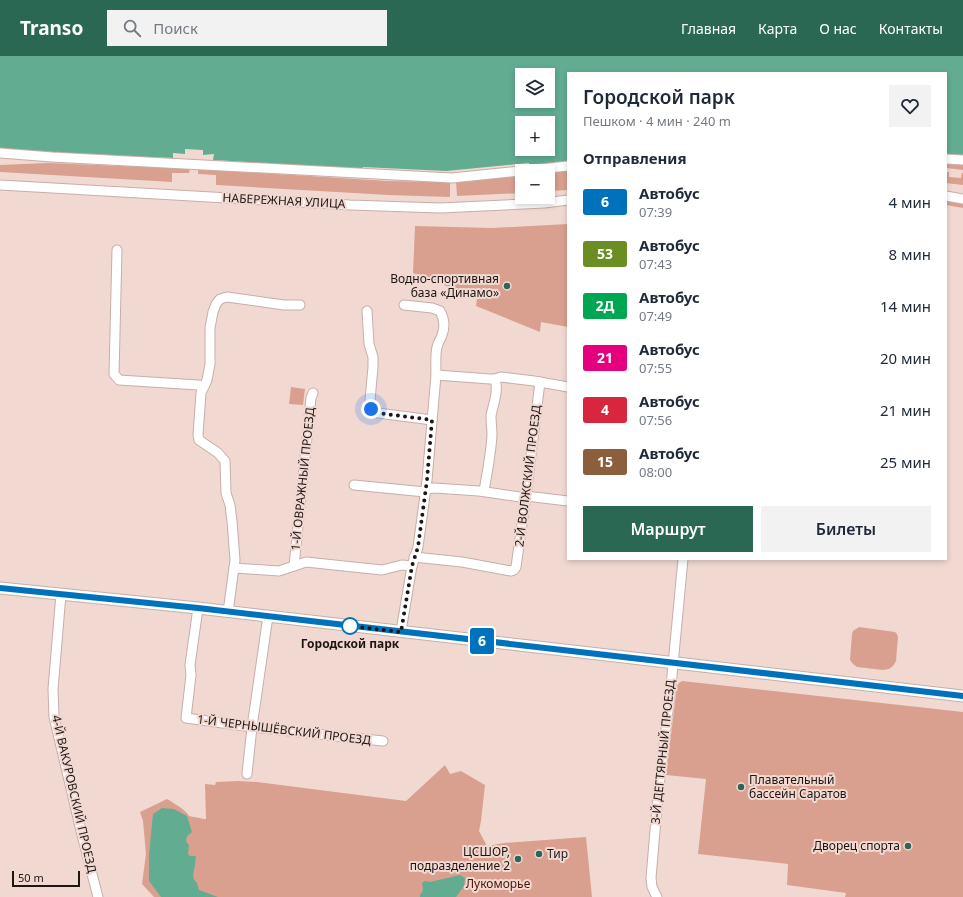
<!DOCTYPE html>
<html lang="ru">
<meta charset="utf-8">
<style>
body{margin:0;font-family:"Noto Sans",sans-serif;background:#f2f2f3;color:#1f2937;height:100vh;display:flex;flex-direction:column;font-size:15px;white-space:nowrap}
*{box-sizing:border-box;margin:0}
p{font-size:13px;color:#747a83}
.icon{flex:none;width:22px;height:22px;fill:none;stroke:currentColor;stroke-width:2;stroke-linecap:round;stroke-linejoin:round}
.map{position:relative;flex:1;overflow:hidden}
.side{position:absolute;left:567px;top:16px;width:380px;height:488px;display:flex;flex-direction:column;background:#fff;border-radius:0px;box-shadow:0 2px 6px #0003}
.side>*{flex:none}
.badge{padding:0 8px;border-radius:3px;font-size:14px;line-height:26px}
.fabs{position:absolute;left:515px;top:12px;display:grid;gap:8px}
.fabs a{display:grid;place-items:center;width:40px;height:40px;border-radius:0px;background:#fff;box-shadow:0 2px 6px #0003;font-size:20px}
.scale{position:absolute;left:12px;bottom:10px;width:68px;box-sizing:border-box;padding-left:4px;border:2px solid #1e1613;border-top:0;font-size:11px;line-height:14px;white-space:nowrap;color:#1e1613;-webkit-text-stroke:3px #f1d9d2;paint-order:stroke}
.you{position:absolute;width:20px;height:20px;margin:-10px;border:3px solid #fff;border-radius:50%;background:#1a73e8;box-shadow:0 0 0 6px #1a73e833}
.map>.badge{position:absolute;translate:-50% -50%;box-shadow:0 0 0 2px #fff}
h2{padding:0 16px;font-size:15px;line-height:36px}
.round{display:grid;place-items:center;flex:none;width:42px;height:42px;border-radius:0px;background:#f2f2f3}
.headline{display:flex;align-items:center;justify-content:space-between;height:68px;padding:0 16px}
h1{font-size:19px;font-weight:600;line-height:30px}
.primary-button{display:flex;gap:8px;margin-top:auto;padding:8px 16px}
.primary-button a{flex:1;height:46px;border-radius:0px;background:#2a6853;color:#fff;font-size:16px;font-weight:600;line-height:46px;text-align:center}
.primary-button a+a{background:#f2f2f3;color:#1f2937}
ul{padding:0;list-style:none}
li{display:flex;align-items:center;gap:12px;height:52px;padding:0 16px}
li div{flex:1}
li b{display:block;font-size:15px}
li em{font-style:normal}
li .badge{min-width:44px;font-weight:700;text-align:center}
header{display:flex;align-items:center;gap:24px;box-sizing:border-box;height:56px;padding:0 20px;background:#2a6853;color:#fff}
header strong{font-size:19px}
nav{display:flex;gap:22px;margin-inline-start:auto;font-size:14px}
.search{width:280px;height:36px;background:#f2f2f3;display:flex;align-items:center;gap:10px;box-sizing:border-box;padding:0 14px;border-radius:0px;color:#747a83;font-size:15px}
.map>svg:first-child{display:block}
.green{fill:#daa08f}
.water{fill:#62ac91;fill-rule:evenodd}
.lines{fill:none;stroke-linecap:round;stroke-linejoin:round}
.minor-casing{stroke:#c6afa8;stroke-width:11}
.major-casing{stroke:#c6afa8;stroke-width:13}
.minor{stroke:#fff;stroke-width:9}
.major{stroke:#fff;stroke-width:11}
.line-casing{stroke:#fff;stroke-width:9}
.line{stroke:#0072bc;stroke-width:6}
.walk{stroke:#1e1613;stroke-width:4;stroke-dasharray:0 7.2}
.poi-dot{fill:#2a6853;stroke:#f1d9d2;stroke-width:1.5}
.stop-dot{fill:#fff;stroke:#0072bc;stroke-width:2}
.labels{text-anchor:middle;stroke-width:4;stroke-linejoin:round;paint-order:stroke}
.street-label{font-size:12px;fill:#1e1613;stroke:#f1d9d2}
.poi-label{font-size:12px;fill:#1e1613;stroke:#f1d9d2;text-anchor:end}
.stop-label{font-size:12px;font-weight:bold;fill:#1e1613;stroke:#f1d9d2}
.park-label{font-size:12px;fill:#4d1301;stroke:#f1d9d2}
</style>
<header>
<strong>Transo</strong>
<div class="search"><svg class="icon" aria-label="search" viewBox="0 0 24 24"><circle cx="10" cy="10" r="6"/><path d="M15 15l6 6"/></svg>Поиск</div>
<nav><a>Главная</a><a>Карта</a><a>О нас</a><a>Контакты</a></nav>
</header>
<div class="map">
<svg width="963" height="841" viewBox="0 0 963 841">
<rect width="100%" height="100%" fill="#f1d9d2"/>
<g class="green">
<path d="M946,106L963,107V114L946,112Z"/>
<path d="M48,107L172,112L190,113L189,117H172V126L0,116V109Z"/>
<path d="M198,113L388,125L450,126V141L388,139L216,129V119L198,118Z"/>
<path d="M568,115V134L548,135V117Z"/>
<path d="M946,116H949V121L961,122L962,117H963V129L946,127Z"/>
<path d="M522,119V137L457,140L456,125Z"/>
<path d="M946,145L963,147V152L946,149Z"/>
<path d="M568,168V271L541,266L540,276L476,250L477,242L413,217L415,170L492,172Z"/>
<path d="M291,331L305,333L303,349L289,348Z"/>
<path d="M859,571L895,576L897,578L898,581L896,605L893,610L889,613L883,614L857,611L853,608L850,604L852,578L853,575Z"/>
<path d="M682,625L963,656V841H845L846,837L787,829L788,808L698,798L706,723L666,719L677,630L679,627Z"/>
<path d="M445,709L450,718L461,715L485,729L481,765L479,775L487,790L504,787L586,781L592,841H154L142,828L146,798L143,765L140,756L167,743L169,744C176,749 185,753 189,760L204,763H206L205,728L215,729L216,726L238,725L257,726L406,745Z"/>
</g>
<g class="water">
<path d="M0,0H963V99L946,98V17H568V106L529,111V107L446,115L363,111L362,115L336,112L213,104L214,98L203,99V94L185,93V98L173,97V102L139,101L0,93ZM522,19H548V45H522ZM522,67H548V93H522Z"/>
<path d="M162,752L174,753L187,760L192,776C186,780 184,784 189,789L188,798L190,800H196C195,803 196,805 195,807C195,815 190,821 197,827L198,831L199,834L218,841H161L149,825V799L153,758Z"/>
<path d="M460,819L465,822L464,830L456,841H420V839L423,834L422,827L425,825L430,826Z"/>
</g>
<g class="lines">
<defs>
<g id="minor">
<path d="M0,97L52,101L452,122L568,110"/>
<path d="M946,103L963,104"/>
<path d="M0,129L350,149L440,152L544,147L568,144"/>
<path d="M946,140L963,143"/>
<path d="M117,194L114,318L119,324L198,329L204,330"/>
<path d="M367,255L369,288L373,301V311L370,344L371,353L378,357L432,364"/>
<path d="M436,319L490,323H495L501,321L534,325L568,331"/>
<path d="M354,429L425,436"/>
<path d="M426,433L434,432L479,435L520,441L526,440L568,445"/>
<path d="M484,435C487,417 491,398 492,379C492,373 491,367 491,360C493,348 499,336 495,323"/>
<path d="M414,501L462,506L511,515L514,514L516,511L526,440L540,326"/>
<path d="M294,510L311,342L313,337"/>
<path d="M234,512L279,515L306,506L382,514L402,509L412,510"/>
<path d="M61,538L53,633L54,661L82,779L98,841"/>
<path d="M198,552L190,609L191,619L186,662L252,671L383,685"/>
<path d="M228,556L235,504L232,465L230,449L226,437L225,405L218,397L199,384L198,379L201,337L207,324L210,308V272L213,256L216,248L220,243L227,241L284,249H300"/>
<path d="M401,575L412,510L418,491L427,424L436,319C436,310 435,300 437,291C438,286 441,283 442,279C445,271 444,262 440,255L432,252L404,249"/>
<path d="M247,718L252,671L268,560"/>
<path d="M657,841L652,831L651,822L658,739L671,630L683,503"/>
</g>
<path id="major" d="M0,532L198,552L963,640"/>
</defs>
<use href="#minor" class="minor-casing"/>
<use href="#major" class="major-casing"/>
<use href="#minor" class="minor"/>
<use href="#major" class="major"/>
</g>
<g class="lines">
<defs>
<path id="line" d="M0,532L198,552L963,640"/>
</defs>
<use href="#line" class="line-casing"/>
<use href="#line" class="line"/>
<path class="walk" d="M350,570H349L401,576L412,510L418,491L427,424L432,364L378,357L371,353"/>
</g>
<g class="poi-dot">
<circle cx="507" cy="230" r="4"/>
<circle cx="741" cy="731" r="4"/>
<circle cx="908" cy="790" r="4"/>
<circle cx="539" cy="798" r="4"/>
<circle cx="518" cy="803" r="4"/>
</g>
<circle class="stop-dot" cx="350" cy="570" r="8"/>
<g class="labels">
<g class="street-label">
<text transform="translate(284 145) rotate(3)" y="4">НАБЕРЕЖНАЯ УЛИЦА</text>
<text transform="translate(528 420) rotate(-83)" y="4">2-Й ВОЛЖСКИЙ ПРОЕЗД</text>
<text transform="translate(303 423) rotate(-84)" y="4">1-Й ОВРАЖНЫЙ ПРОЕЗД</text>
<text transform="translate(284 674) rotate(7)" y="4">1-Й ЧЕРНЫШЁВСКИЙ ПРОЕЗД</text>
<text transform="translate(663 696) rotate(-84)" y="4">3-Й ДЕГТЯРНЫЙ ПРОЕЗД</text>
<text transform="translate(74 738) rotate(77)" y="4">4-Й ВАКУРОВСКИЙ ПРОЕЗД</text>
</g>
<g class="poi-label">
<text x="499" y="227">Водно-спортивная<tspan x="499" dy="14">база «Динамо»</tspan></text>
<text x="749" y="728" text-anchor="start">Плавательный<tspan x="749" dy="14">бассейн Саратов</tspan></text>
<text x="900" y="794">Дворец спорта</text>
<text x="510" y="800">ЦСШОР,<tspan x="510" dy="14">подразделение 2</tspan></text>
<text x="547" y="802" text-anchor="start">Тир</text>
</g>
<g class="stop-label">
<text x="350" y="592">Городской парк</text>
</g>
<g class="park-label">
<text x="498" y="832">Лукоморье</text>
</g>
</g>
</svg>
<div class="fabs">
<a><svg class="icon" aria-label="layers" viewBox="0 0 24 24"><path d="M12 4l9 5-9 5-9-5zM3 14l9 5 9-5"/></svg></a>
<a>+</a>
<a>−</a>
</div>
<div class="scale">50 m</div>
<div class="you" style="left:371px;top:353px"></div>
<b class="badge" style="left:482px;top:585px;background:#0072bc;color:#fff">6</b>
<section class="side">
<div class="headline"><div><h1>Городской парк</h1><p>Пешком · 4 мин · 240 m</p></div><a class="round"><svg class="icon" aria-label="heart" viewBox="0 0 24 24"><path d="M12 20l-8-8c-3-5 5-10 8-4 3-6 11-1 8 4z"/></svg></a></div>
<h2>Отправления</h2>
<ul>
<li><span class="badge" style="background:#0072bc;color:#fff">6</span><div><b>Автобус</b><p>07:39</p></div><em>4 мин</em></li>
<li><span class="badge" style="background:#6b8e23;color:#fff">53</span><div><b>Автобус</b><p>07:43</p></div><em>8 мин</em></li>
<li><span class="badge" style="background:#00a651;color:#fff">2Д</span><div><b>Автобус</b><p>07:49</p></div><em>14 мин</em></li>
<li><span class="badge" style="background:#e6007e;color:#fff">21</span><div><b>Автобус</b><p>07:55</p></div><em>20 мин</em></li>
<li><span class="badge" style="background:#d7263d;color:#fff">4</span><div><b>Автобус</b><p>07:56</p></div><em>21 мин</em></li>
<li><span class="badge" style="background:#8b5e3c;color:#fff">15</span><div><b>Автобус</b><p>08:00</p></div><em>25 мин</em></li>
</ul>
<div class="primary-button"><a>Маршрут</a><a>Билеты</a></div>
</section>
</div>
